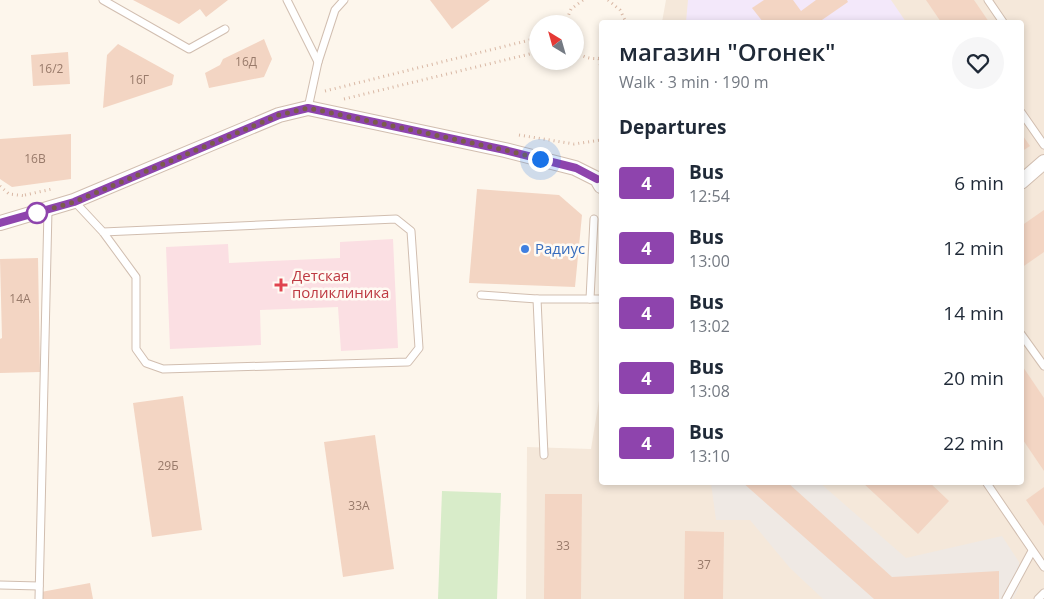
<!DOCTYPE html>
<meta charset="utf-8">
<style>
body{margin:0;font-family:"Open Sans",sans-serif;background:#f6f6f7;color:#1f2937;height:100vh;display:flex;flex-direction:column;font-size:19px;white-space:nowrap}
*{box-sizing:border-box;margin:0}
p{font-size:16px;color:#747a83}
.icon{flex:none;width:28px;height:28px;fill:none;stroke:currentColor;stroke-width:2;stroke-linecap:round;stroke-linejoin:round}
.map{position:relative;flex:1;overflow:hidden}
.side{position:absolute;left:599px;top:20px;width:425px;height:465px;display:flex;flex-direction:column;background:#fff;border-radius:5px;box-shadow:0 2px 8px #0003}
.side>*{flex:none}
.badge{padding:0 10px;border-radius:4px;font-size:18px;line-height:32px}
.needle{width:32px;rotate:323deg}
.buttons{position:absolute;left:529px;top:15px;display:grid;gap:10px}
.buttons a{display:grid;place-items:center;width:55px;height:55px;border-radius:50%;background:#fff;box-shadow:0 2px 8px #0003;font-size:25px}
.you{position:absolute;width:25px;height:25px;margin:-12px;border:4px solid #fff;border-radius:50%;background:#1a73e8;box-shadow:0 0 0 8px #1a73e833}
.map>.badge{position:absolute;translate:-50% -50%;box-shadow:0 0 0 2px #fff}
h2{padding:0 20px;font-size:19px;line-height:45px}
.round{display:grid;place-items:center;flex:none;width:52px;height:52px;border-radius:26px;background:#f6f6f7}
.head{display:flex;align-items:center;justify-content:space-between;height:85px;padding:0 20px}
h1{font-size:24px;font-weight:600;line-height:38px}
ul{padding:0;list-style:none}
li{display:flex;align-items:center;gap:15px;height:65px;padding:0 20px}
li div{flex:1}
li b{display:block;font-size:19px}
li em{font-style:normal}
li .badge{min-width:55px;font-weight:700;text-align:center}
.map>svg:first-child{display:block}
.residential{fill:#f5e8da}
.industrial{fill:#efe9e4}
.education{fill:#f3e8fa}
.medical{fill:#fbdfe3}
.green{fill:#d8ecc9}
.building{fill:#f3d5c3}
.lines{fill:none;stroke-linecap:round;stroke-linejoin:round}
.service-casing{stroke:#d1beb0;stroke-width:9}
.minor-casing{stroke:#d1beb0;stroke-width:16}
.path{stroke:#d9b8a5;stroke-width:3;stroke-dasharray:1 4;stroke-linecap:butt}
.service{stroke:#fff;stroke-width:7}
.minor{stroke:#fff;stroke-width:14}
.line-casing{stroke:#fff;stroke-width:11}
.line{stroke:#8e44ad;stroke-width:8}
.walk{stroke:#7a5c4d;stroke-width:5;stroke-dasharray:0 9}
.stop-dot{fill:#fff;stroke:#8e44ad;stroke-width:2.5}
.shop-dot{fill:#3f7fe0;stroke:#fffaf3;stroke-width:2}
.health-dot{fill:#e0444e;stroke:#fffaf3;stroke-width:2}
.labels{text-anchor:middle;stroke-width:5;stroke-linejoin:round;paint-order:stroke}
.number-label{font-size:12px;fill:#987a6a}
.shop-label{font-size:15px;fill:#366cbe;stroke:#fffaf3;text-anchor:start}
.health-label{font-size:15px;fill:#be3a42;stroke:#fffaf3;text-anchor:start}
</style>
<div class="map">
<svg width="1044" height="599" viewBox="0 0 1044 599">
<rect width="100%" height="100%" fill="#fdf6ec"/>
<path class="residential" d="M666,0H1044V599H526L527,447L591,449L601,388V482H1021V22H662Z"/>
<path class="industrial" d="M711,483H820L906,558L1002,536L1019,562L1020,585L1013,599H823L790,568L750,520H716Z"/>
<path class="education" d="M688,0H891L906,22H686Z"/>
<path class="medical" d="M393,239L398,348L341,351L338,307L260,310L261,345L170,349L166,247L228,244L229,263L340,258V242Z"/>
<path class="green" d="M442,491L501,493L497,599H438Z"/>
<g class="building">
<path d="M133,0H228L206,17L200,9L179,24Z"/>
<path d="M430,0H490L452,29Z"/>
<path d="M764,0H793L801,11L816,0H847L848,2L819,22H763L752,8Z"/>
<path d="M926,0H974L989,22H941Z"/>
<path d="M264,39L272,59L264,77L209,88L205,73L220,65L223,59Z"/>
<path d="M118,44L174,75L172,85L103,108L107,55Z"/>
<path d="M68,52L70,84L33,86L31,55Z"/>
<path d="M1021,133L1030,146L1021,152Z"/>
<path d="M71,134V179L12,187L0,179V139Z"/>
<path d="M477,189L559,195L582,215L575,287L469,283Z"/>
<path d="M1044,210V252L1021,268V226Z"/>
<path d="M38,258L40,372L0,373V339L2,338L0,259Z"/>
<path d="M1021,364L1044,398V471L1021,437Z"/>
<path d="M183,396L202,530L152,537L133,403Z"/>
<path d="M375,435L394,569L343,577L324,442Z"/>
<path d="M742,482H787L892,577L999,571V599H874Z"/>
<path d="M862,482H929L949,501L918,534Z"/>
<path d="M1044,487V526L1026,500Z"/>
<path d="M545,494H582L581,599H544Z"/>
<path d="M685,531L724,532L723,599H684Z"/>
<path d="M90,583L93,599H42L41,592Z"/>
</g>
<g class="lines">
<defs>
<g id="service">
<path d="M103,0L189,49L225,29"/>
<path d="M287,0L318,62L308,108"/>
<path d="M988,0L1003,22"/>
<path d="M318,62L335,10L344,0"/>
<path d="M1021,112L1044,145"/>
<path d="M74,201L103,232L136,277V349L146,363L163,369L408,362L419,348L411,231L396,219L103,232"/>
<path d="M481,295L537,299H601"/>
<path d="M537,299L544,455"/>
<path d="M590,299L594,219"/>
<path d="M1021,334L1044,366"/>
<path d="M986,482L1044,567"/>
<path d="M0,585L39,586"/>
<path d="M39,599L48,210"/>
<path d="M1006,599L1032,551"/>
<path d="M1038,599L1044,593"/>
</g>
<g id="minor">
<path d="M1021,182L1044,162"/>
<path d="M0,223L74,201L279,115L308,108L505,150L575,168L597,179L601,186"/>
</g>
</defs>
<use href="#service" class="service-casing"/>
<use href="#minor" class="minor-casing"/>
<g class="path">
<path d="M608,0L620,10L626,22"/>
<path d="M565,24L571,9L583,0"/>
<path d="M575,51C583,57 591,60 601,58"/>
<path d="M599,59L601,68"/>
<path d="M325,91L538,38"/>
<path d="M344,99L538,52"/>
<path d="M519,135L574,144L601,140"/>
<path d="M0,186L9,194L26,196"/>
<path d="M25,195L52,189"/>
</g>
<use href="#service" class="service"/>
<use href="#minor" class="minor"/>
</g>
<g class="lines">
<defs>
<path id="line" d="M0,223L74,202L279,115L308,108L505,150L576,168L597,179"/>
</defs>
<use href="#line" class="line-casing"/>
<use href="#line" class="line"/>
<path class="walk" d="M37,213L74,202L279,115L308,108L505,150L540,159"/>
</g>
<circle class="stop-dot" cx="37" cy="213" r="10"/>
<circle class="shop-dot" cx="525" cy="249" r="5"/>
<path class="health-dot" d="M278.5 277.5h5v5h5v5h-5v5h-5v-5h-5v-5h5z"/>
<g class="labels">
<g class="number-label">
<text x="246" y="66">16Д</text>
<text x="51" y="73">16/2</text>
<text x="139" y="84">16Г</text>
<text x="35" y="163">16В</text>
<text x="20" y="303">14А</text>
<text x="168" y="470">29Б</text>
<text x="359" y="510">33А</text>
<text x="563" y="550">33</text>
<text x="704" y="569">37</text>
</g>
<g class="shop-label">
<text x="535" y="254">Радиус</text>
</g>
<g class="health-label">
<text x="292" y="281">Детская<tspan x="292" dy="17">поликлиника</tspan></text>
</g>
</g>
</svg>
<div class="buttons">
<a><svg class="needle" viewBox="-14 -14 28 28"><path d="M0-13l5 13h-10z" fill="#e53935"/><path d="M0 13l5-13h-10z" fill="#747a83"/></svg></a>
</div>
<div class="you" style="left:540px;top:159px"></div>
<section class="side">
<div class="head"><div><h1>магазин &quot;Огонек&quot;</h1><p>Walk · 3 min · 190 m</p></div><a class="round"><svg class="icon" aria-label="heart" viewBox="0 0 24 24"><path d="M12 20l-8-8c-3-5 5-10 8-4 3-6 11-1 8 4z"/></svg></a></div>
<h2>Departures</h2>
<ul>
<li><span class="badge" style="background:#8e44ad;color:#fff">4</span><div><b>Bus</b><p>12:54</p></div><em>6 min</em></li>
<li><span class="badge" style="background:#8e44ad;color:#fff">4</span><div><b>Bus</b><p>13:00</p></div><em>12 min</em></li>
<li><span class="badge" style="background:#8e44ad;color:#fff">4</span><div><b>Bus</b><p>13:02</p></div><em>14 min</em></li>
<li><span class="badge" style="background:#8e44ad;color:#fff">4</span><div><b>Bus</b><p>13:08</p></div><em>20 min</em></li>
<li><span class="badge" style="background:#8e44ad;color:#fff">4</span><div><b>Bus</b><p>13:10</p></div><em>22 min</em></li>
</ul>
</section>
</div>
